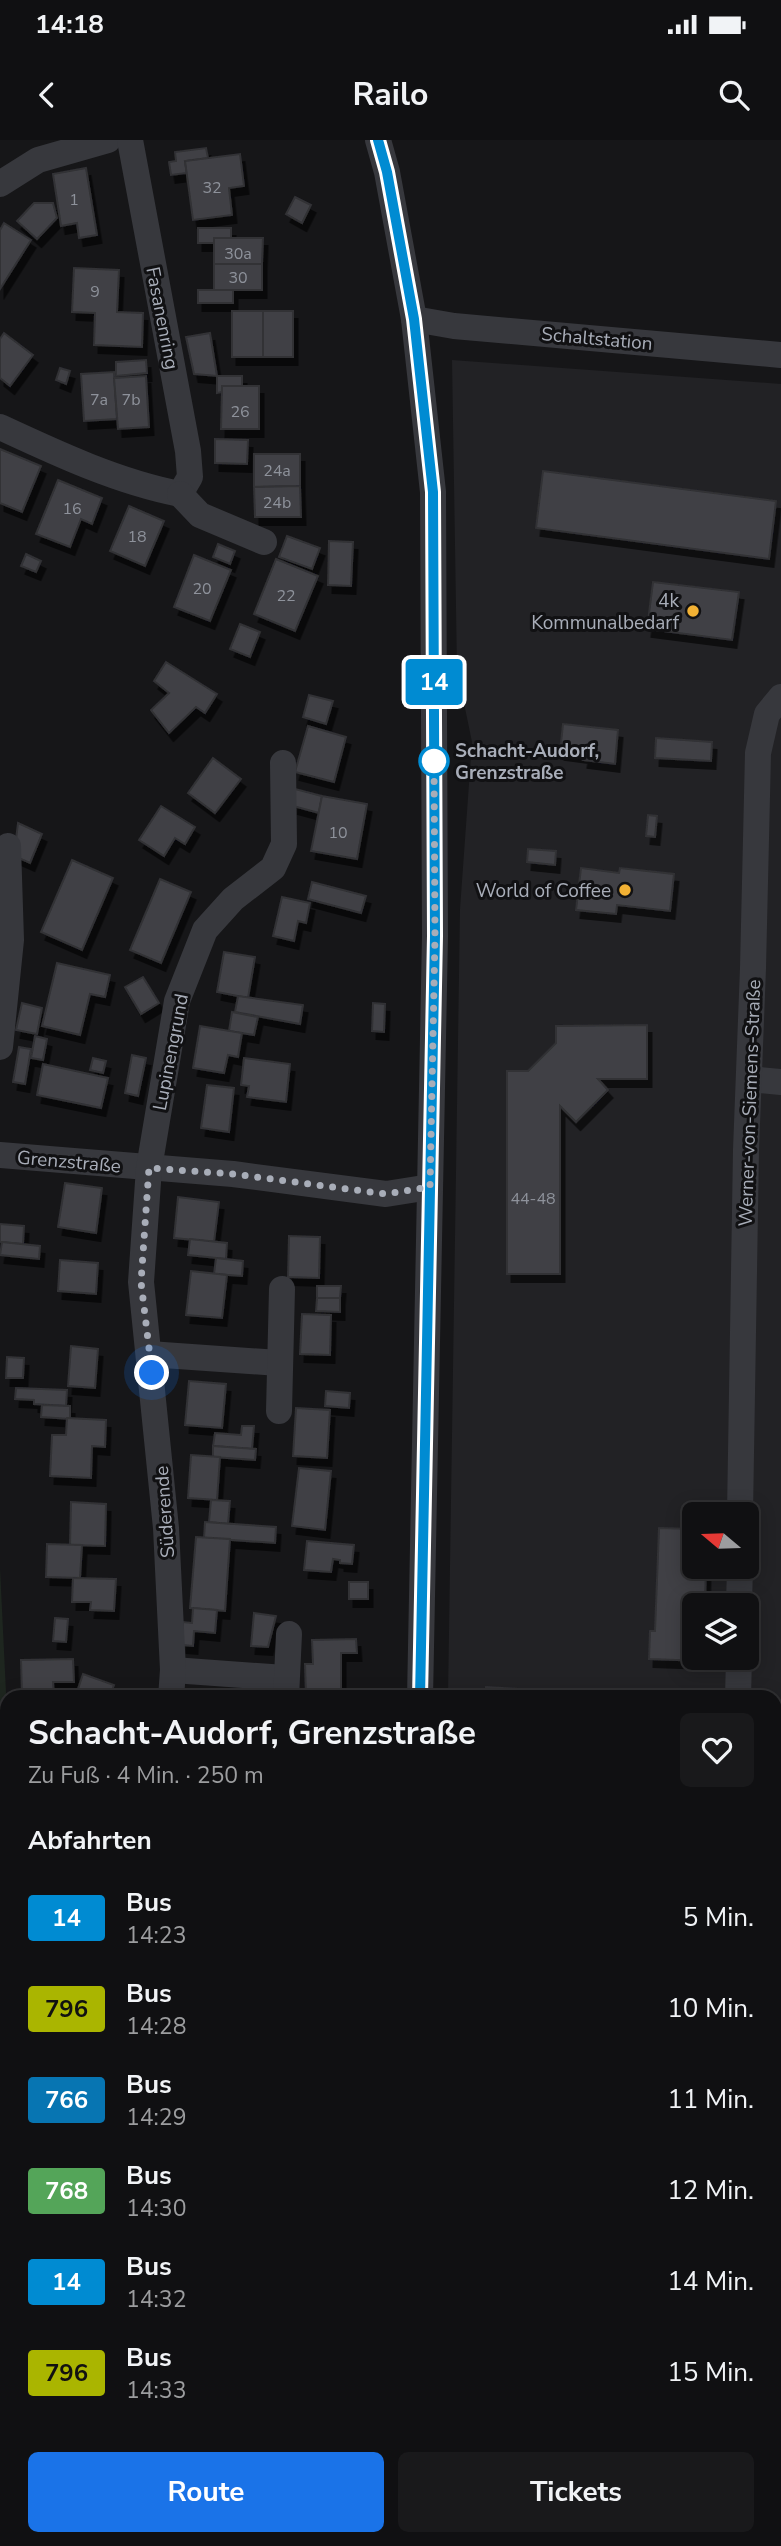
<!DOCTYPE html>
<html lang="de">
<meta charset="utf-8">
<style>
body{margin:0;font-family:"Nunito Sans",sans-serif;background:#19191b;color:#f1f3f6;height:100vh;display:flex;flex-direction:column;font-size:26px;white-space:nowrap}
*{box-sizing:border-box;margin:0}
p{font-size:23px;color:#9c9d9f}
.icon{flex:none;width:38px;height:38px;fill:none;stroke:currentColor;stroke-width:2;stroke-linecap:round;stroke-linejoin:round}
.map{position:relative;flex:1;overflow:hidden}
.sheet{position:absolute;left:0px;top:1550px;width:782px;height:856px;display:flex;flex-direction:column;background:#101012;border-radius:21px 21px 0 0;box-shadow:0 4px 18px #0003,0 0 0 2px #303032}
.sheet>*{flex:none}
.badge{padding:0 14px;border-radius:5px;font-size:24px;line-height:46px}
.needle{width:46px;rotate:289deg}
.fabs{position:absolute;left:682px;top:1362px;display:grid;gap:14px}
.fabs a{display:grid;place-items:center;width:77px;height:77px;border-radius:10px;background:#101012;box-shadow:0 4px 18px #0003,0 0 0 2px #303032;font-size:35px}
.you{position:absolute;width:35px;height:35px;margin:-18px;border:5px solid #fff;border-radius:50%;background:#1a73e8;box-shadow:0 0 0 10px #1a73e833}
.map>.badge{position:absolute;translate:-50% -50%;box-shadow:0 0 0 4px #fff}
h2{padding:0 28px;font-size:26px;line-height:63px}
.round{display:grid;place-items:center;flex:none;width:74px;height:74px;border-radius:10px;background:#19191b}
.headline{display:flex;align-items:center;justify-content:space-between;height:119px;padding:0 28px}
h1{font-size:33px;font-weight:700;line-height:52px}
.action{display:flex;gap:14px;margin-top:auto;padding:14px 28px}
.action a{flex:1;height:80px;border-radius:10px;background:#1a73e8;color:#fff;font-size:28px;font-weight:700;line-height:80px;text-align:center}
.action a+a{background:#19191b;color:#f1f3f6}
ul{padding:0;list-style:none}
li{display:flex;align-items:center;gap:21px;height:91px;padding:0 28px}
li div{flex:1}
li b{display:block;font-size:26px}
li em{font-style:normal}
li .badge{min-width:77px;font-weight:700;text-align:center}
.status{display:flex;justify-content:space-between;align-items:center;height:49px;padding:0 35px;background:#101012;direction:ltr}
.status svg{height:19px;fill:currentColor}
header{display:flex;justify-content:space-between;align-items:center;height:91px;padding:0 28px;background:#101012;font-size:32px;font-weight:700}
.map>svg:first-child{display:block}
.built{fill:#222225;fill-rule:evenodd}
.green{fill:#1e261f}
.building{fill:#404145;stroke:#303034;stroke-width:2;filter:url(#shadow)}
.lines{fill:none;stroke-linecap:round;stroke-linejoin:round}
.minor{stroke:#37383d;stroke-width:26}
.line-casing{stroke:#fff;stroke-width:16}
.line{stroke:#008bd2;stroke-width:10}
.walk{stroke:#a8adb8;stroke-width:7;stroke-dasharray:0 12.6}
.poi-dot{fill:#f2b134;stroke:#111113;stroke-width:2.5}
.stop-dot{fill:#fff;stroke:#008bd2;stroke-width:3.5}
.labels{text-anchor:middle;stroke-width:6;stroke-linejoin:round;paint-order:stroke}
.number-label{font-size:16px;fill:#8e929b}
.street-label{font-size:19px;fill:#a8adb8;stroke:#111113}
.poi-label{font-size:19px;fill:#a8adb8;stroke:#111113;text-anchor:end}
.stop-label{font-size:19px;font-weight:bold;fill:#a8adb8;stroke:#111113;text-anchor:start}
</style>
<div class="status"><b>14:18</b><svg viewBox="0 0 49 12"><path d="M0 12V9h3v3zM5 12V6h3v6zM10 12V3h3v9zM15 12V0h3v12zM26 1h20v11H26zM47 4h2v5h-2z"/></svg></div>
<header><svg class="icon" aria-label="back" viewBox="0 0 24 24"><path d="M15 5l-7 7 7 7"/></svg>Railo<svg class="icon" aria-label="search" viewBox="0 0 24 24"><circle cx="10" cy="10" r="6"/><path d="M15 15l6 6"/></svg></header>
<div class="map">
<svg width="781" height="2406" viewBox="0 0 781 2406">
<defs>
<filter id="shadow"><feDropShadow dx="4.5" dy="8" stdDeviation="0" flood-color="#0009"/></filter>
</defs>
<rect width="100%" height="100%" fill="#161618"/>
<g class="built">
<path d="M452,220L781,244V2406H442V2399H775V1558L448,1557L460,769L472,602L457,529ZM695,1374H747V1426H695ZM695,1465H747V1517H695Z"/>
<path d="M0,1789L7,1790V2399H372V2406H0Z"/>
</g>
<path class="green" d="M0,1428L7,1573L0,1584Z"/>
<g class="building">
<path d="M206,8L208,18L185,21L187,33L171,35L169,22L176,21L175,12Z"/>
<path d="M240,14L244,46L229,48L232,75L193,80L185,21Z"/>
<path d="M86,28L97,95L79,98L77,83L61,86L53,34Z"/>
<path d="M295,57L311,65L302,83L286,74Z"/>
<path d="M34,63H53L57,78L37,99L17,81Z"/>
<path d="M4,83L31,100L0,149V90Z"/>
<path d="M198,88H231V98H214V103H198Z"/>
<path d="M214,98H263L262,124H214Z"/>
<rect x="214" y="124" width="48" height="26"/>
<path d="M74,128L119,130L117,172L143,173L142,207L94,205L95,173L72,172Z"/>
<rect x="198" y="150" width="35" height="13"/>
<rect x="232" y="171" width="31" height="46"/>
<rect x="263" y="171" width="30" height="46"/>
<path d="M4,193L33,215L10,246L0,238V199Z"/>
<path d="M210,193L217,236L194,234L186,197Z"/>
<path d="M146,220L147,233L116,236V222Z"/>
<path d="M60,228L70,231L66,244L56,240Z"/>
<path d="M114,232L117,279L84,281L81,234Z"/>
<path d="M146,236L149,287L118,289L114,238Z"/>
<path d="M217,236H242V246H222V252L217,253Z"/>
<path d="M222,246H259V289H221Z"/>
<path d="M215,299L248,300L247,324L215,323Z"/>
<path d="M0,309L41,326L22,372L0,363Z"/>
<path d="M254,314H300V346L254,347Z"/>
<path d="M543,331L776,361L769,419L536,388Z"/>
<path d="M58,340L102,358L92,384L81,379L70,407L36,394Z"/>
<path d="M300,346L301,377H255L254,347Z"/>
<path d="M129,366L164,381L145,426L110,411Z"/>
<path d="M287,396L320,408L312,429L279,417Z"/>
<path d="M329,401L353,402L351,446L328,445Z"/>
<path d="M218,404L235,411L230,424L213,417Z"/>
<path d="M26,414L41,421L36,432L21,426Z"/>
<path d="M194,415L231,430L210,481L174,467Z"/>
<path d="M276,419L318,436L295,491L254,474Z"/>
<path d="M653,442L739,452L732,500L647,489Z"/>
<path d="M240,484L260,492L250,517L230,509Z"/>
<path d="M166,522L217,554L205,573L196,567L169,593L151,570L169,553L154,541Z"/>
<path d="M309,555L333,561L326,584L303,577Z"/>
<path d="M563,584L618,590L615,624L583,620L584,615L560,612Z"/>
<path d="M308,586L346,597L334,642L295,632Z"/>
<path d="M656,598L712,602L711,621L655,618Z"/>
<path d="M213,618L241,639L215,673L188,653Z"/>
<path d="M295,649L322,656L319,673L293,666Z"/>
<path d="M322,656L367,664L357,719L311,711Z"/>
<path d="M161,666L195,687L185,704L175,698L164,716L139,700Z"/>
<path d="M648,675L657,676L655,697L646,696Z"/>
<path d="M18,683L42,694L30,723L14,716Z"/>
<path d="M528,709L556,711L555,725L527,722Z"/>
<path d="M72,720L113,738L82,810L41,792Z"/>
<path d="M581,728L619,733L620,728L674,734L670,771L617,765L616,774L576,770Z"/>
<path d="M160,739L191,752L161,823L130,810Z"/>
<path d="M312,742L366,756L361,773L308,759Z"/>
<path d="M282,757L310,763L306,783L298,781L294,801L273,796Z"/>
<path d="M224,812L255,817L248,858L217,852Z"/>
<path d="M57,823L110,835L105,857L90,854L80,895L42,886Z"/>
<path d="M143,837L159,863L141,874L125,847Z"/>
<path d="M238,856L303,865L300,884L235,872Z"/>
<path d="M22,863L42,868L37,894L16,890Z"/>
<path d="M373,863L385,864L384,892L372,891Z"/>
<path d="M232,872L258,877L254,895L229,891Z"/>
<path d="M647,885V939H598L608,950L576,982L560,966V1134H507V931H528L556,903V886Z"/>
<path d="M200,886L242,893L238,917L228,915L224,933L193,928Z"/>
<path d="M35,896L47,899L43,920L31,918Z"/>
<path d="M19,907L31,909L25,944L13,942Z"/>
<path d="M132,915L146,918L138,956L125,953Z"/>
<path d="M93,918L106,921L103,933L90,930Z"/>
<path d="M244,918L290,924L286,962L247,957L249,946L241,945Z"/>
<path d="M43,924L108,938L101,968L37,955Z"/>
<path d="M207,945L234,948L229,992L201,988Z"/>
<path d="M65,1043L102,1048L96,1093L58,1087Z"/>
<path d="M178,1057L219,1062L214,1102L174,1098Z"/>
<path d="M0,1084L24,1086L23,1104L0,1102Z"/>
<path d="M289,1096L320,1097L319,1138L288,1137Z"/>
<path d="M190,1099L227,1103L226,1119L188,1115Z"/>
<path d="M2,1102L40,1106L39,1119L0,1115Z"/>
<path d="M216,1118L243,1121L242,1136L214,1134Z"/>
<path d="M60,1120L98,1123L96,1154L58,1151Z"/>
<path d="M191,1131L227,1135L222,1178L186,1175Z"/>
<path d="M317,1146H341L340,1158H317Z"/>
<path d="M317,1158H340V1172L316,1171Z"/>
<path d="M302,1174L331,1175L330,1215L300,1214Z"/>
<path d="M71,1206L98,1209L95,1248L68,1246Z"/>
<path d="M7,1217L24,1218L23,1238H6Z"/>
<path d="M189,1241L226,1244L222,1288L185,1285Z"/>
<path d="M16,1248L67,1250L66,1266L34,1264V1260L15,1259Z"/>
<path d="M326,1251L350,1253L349,1268L325,1266Z"/>
<path d="M42,1265L70,1266V1279L41,1277Z"/>
<path d="M296,1268L330,1270L327,1318L293,1316Z"/>
<path d="M67,1278L106,1280L105,1307L92,1306L91,1338L50,1336L52,1295H66Z"/>
<path d="M242,1286H254L252,1309L213,1306L215,1293L241,1295Z"/>
<path d="M213,1306L256,1309L255,1320L213,1317Z"/>
<path d="M191,1315L220,1317L217,1360L188,1358Z"/>
<path d="M299,1328L331,1331L325,1390L292,1386Z"/>
<path d="M211,1360L230,1361L228,1384L209,1382Z"/>
<path d="M71,1362L106,1364L105,1406L70,1405Z"/>
<path d="M205,1382L276,1387L275,1403L204,1398Z"/>
<path d="M659,1388L695,1389V1426H706L705,1465H695V1517H703V1521L649,1519L650,1491H655Z"/>
<path d="M196,1397L230,1399L225,1471L190,1468Z"/>
<path d="M307,1401L354,1405L352,1424L340,1423V1420L333,1419L331,1432L304,1430Z"/>
<path d="M47,1404L82,1405L80,1438L46,1437Z"/>
<path d="M73,1438L116,1439L114,1471L90,1470L91,1462H72Z"/>
<rect x="349" y="1442" width="19" height="17"/>
<path d="M193,1468L217,1470L215,1493L194,1491L193,1506L182,1505L183,1482L192,1483Z"/>
<path d="M254,1473L276,1476L268,1507L251,1506Z"/>
<path d="M55,1478L68,1479L66,1502L53,1501Z"/>
<path d="M356,1499L357,1513H341V1558H306L305,1524H313L312,1500Z"/>
<path d="M73,1519L74,1542H53L54,1556L22,1557L21,1520Z"/>
<path d="M83,1534L114,1545L110,1556L115,1558H75Z"/>
<path d="M486,1547L533,1550L532,1558H485Z"/>
<path d="M566,1554L605,1558H565Z"/>
<path d="M775,1614L781,1615V1663L775,1662Z"/>
<path d="M0,1665L7,1667V1728L0,1726Z"/>
<path d="M781,1844V1885H777Z"/>
<path d="M0,1915H7V2035L0,2034Z"/>
<path d="M0,2175H7V2234L0,2233Z"/>
<path d="M172,2399H251V2403Z"/>
<rect x="310" y="2399" width="48" height="7"/>
<path d="M451,2399H532L531,2406H451Z"/>
<path d="M532,2399H555V2406H531Z"/>
<rect x="0" y="2401" width="55" height="5"/>
</g>
<g class="lines">
<g class="minor">
<path d="M378,0L387,32L414,179L433,352L435,796L420,1558"/>
<path d="M0,44L38,20L108,0"/>
<path d="M414,179L454,186L781,215"/>
<path d="M0,287C58,314 118,342 180,354L190,337L188,311L130,0"/>
<path d="M180,354L200,375L264,402"/>
<path d="M0,907L11,800L8,706"/>
<path d="M749,939L781,942"/>
<path d="M0,1015L233,1034L386,1054L430,1047"/>
<path d="M149,1214L279,1223"/>
<path d="M279,1271L282,1149"/>
<path d="M740,1374L746,1010L753,828L758,613L767,574L781,557"/>
<path d="M739,1465L740,1426"/>
<path d="M173,1530L285,1538"/>
<path d="M171,1558L173,1530L166,1388L141,1142L149,1028L177,861L205,790L233,759L273,728L284,704L283,623"/>
<path d="M286,1558L289,1494"/>
<path d="M738,1558L739,1517"/>
<path d="M0,1871L7,1872"/>
<path d="M0,2076L7,2077"/>
<path d="M0,2137L7,2138"/>
<path d="M415,2399L416,2406"/>
<path d="M725,2399L726,2406"/>
<path d="M114,2406L115,2399"/>
</g>
</g>
<g class="lines">
<defs>
<path id="line" d="M378,0L387,32L414,179L433,352L435,796L420,1558"/>
</defs>
<use href="#line" class="line-casing"/>
<use href="#line" class="line"/>
<path class="walk" d="M152,1233L141,1142L149,1028L233,1034L386,1054L430,1047L435,796L434,621"/>
</g>
<g class="poi-dot">
<circle cx="693" cy="471" r="7"/>
<circle cx="625" cy="750" r="7"/>
</g>
<circle class="stop-dot" cx="434" cy="621" r="14"/>
<g class="labels">
<g class="number-label">
<text x="212" y="53">32</text>
<text x="74" y="65">1</text>
<text x="238" y="119">30a</text>
<text x="238" y="143">30</text>
<text x="95" y="157">9</text>
<text x="99" y="265">7a</text>
<text x="131" y="265">7b</text>
<text x="240" y="277">26</text>
<text x="277" y="336">24a</text>
<text x="277" y="368">24b</text>
<text x="72" y="374">16</text>
<text x="137" y="402">18</text>
<text x="202" y="454">20</text>
<text x="286" y="461">22</text>
<text x="338" y="698">10</text>
<text x="533" y="1064">44-48</text>
</g>
<g class="street-label">
<text transform="translate(163 178) rotate(79)" y="7">Fasanenring</text>
<text transform="translate(597 198) rotate(5)" y="7">Schaltstation</text>
<text transform="translate(170 912) rotate(-79)" y="7">Lupinengrund</text>
<text transform="translate(749 963) rotate(-88)" y="7">Werner-von-Siemens-Straße</text>
<text transform="translate(69 1021) rotate(5)" y="7">Grenzstraße</text>
<text transform="translate(164 1372) rotate(-94)" y="7">Süderende</text>
</g>
<g class="poi-label">
<text x="679" y="467">4k<tspan x="679" dy="22">Kommunalbedarf</tspan></text>
<text x="611" y="757">World of Coffee</text>
</g>
<g class="stop-label">
<text x="455" y="617">Schacht-Audorf,<tspan x="455" dy="22">Grenzstraße</tspan></text>
</g>
</g>
</svg>
<div class="fabs">
<a><svg class="needle" viewBox="-14 -14 28 28"><path d="M0-13l5 13h-10z" fill="#e53935"/><path d="M0 13l5-13h-10z" fill="#9c9d9f"/></svg></a>
<a><svg class="icon" aria-label="layers" viewBox="0 0 24 24"><path d="M12 4l9 5-9 5-9-5zM3 14l9 5 9-5"/></svg></a>
</div>
<div class="you" style="left:152px;top:1233px"></div>
<b class="badge" style="left:434px;top:542px;background:#008bd2;color:#fff">14</b>
<section class="sheet">
<div class="headline"><div><h1>Schacht-Audorf, Grenzstraße</h1><p>Zu Fuß · 4 Min. · 250 m</p></div><a class="round"><svg class="icon" aria-label="heart" viewBox="0 0 24 24"><path d="M12 20l-8-8c-3-5 5-10 8-4 3-6 11-1 8 4z"/></svg></a></div>
<h2>Abfahrten</h2>
<ul>
<li><span class="badge" style="background:#008bd2;color:#fff">14</span><div><b>Bus</b><p>14:23</p></div><em>5 Min.</em></li>
<li><span class="badge" style="background:#aab500;color:#111">796</span><div><b>Bus</b><p>14:28</p></div><em>10 Min.</em></li>
<li><span class="badge" style="background:#0775b2;color:#fff">766</span><div><b>Bus</b><p>14:29</p></div><em>11 Min.</em></li>
<li><span class="badge" style="background:#54a559;color:#fff">768</span><div><b>Bus</b><p>14:30</p></div><em>12 Min.</em></li>
<li><span class="badge" style="background:#008bd2;color:#fff">14</span><div><b>Bus</b><p>14:32</p></div><em>14 Min.</em></li>
<li><span class="badge" style="background:#aab500;color:#111">796</span><div><b>Bus</b><p>14:33</p></div><em>15 Min.</em></li>
</ul>
<div class="action"><a>Route</a><a>Tickets</a></div>
</section>
</div>
